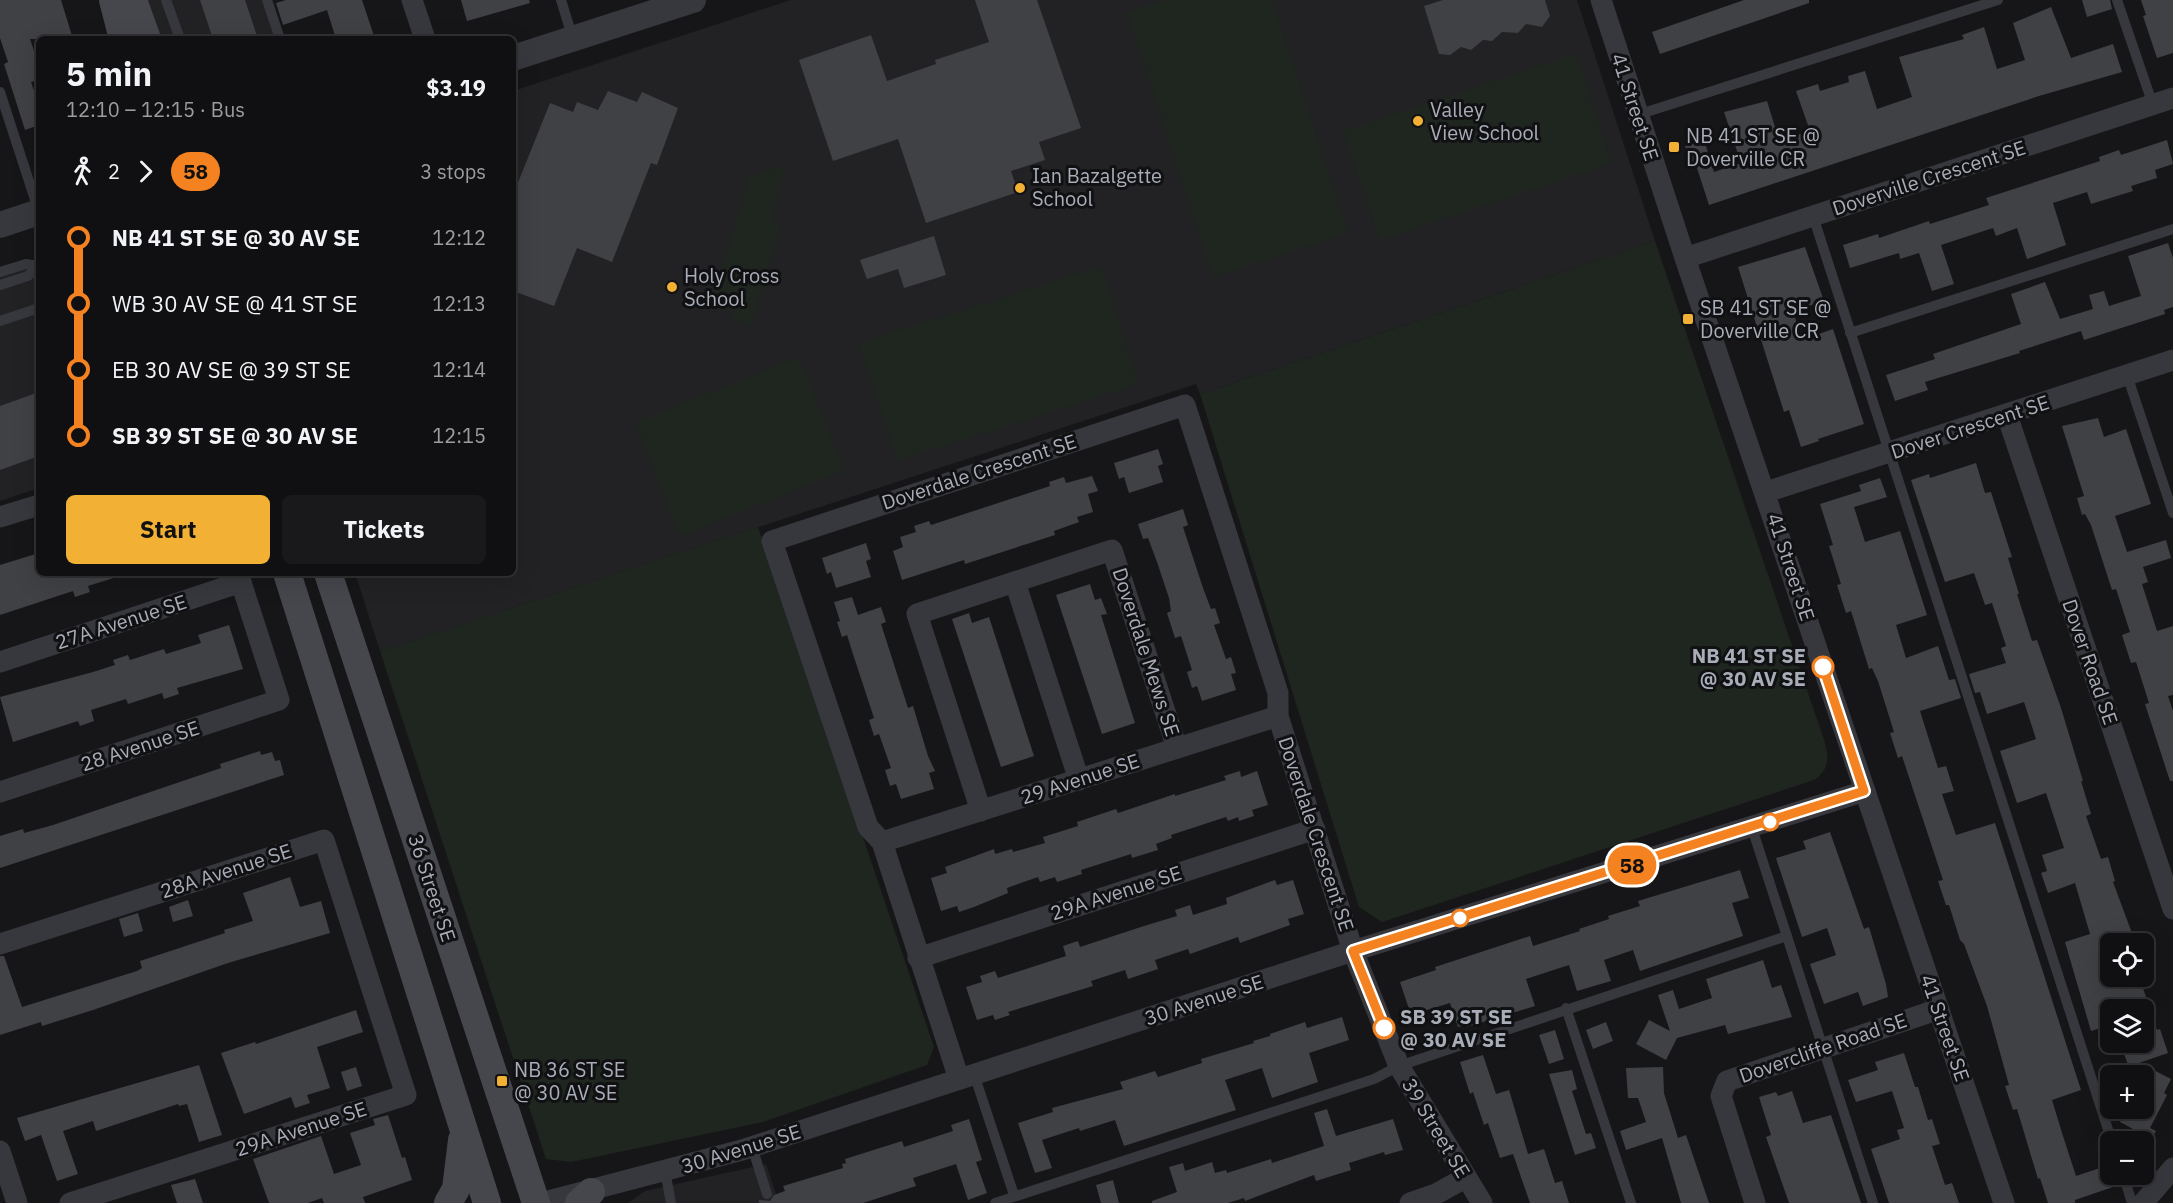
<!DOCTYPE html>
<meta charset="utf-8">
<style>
body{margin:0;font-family:"IBM Plex Sans",sans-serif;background:#19191b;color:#f1f3f6;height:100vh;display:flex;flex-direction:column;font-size:22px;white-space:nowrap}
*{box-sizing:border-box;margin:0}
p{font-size:20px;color:#9c9d9f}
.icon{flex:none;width:33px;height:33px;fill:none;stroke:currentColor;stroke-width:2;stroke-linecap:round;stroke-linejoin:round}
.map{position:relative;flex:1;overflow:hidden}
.drawer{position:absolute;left:36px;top:36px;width:480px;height:540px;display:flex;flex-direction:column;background:#101012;border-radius:9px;box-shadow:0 6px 24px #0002,0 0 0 2px #303032}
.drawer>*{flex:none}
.badge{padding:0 12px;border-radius:20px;font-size:21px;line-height:39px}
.tools{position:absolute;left:2100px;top:933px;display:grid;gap:12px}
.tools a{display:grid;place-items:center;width:54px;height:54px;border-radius:9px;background:#101012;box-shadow:0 6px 24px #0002,0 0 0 2px #303032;font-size:30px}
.map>.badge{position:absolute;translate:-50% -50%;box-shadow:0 0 0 3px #fff}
.legs{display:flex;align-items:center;gap:9px;height:66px;padding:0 30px;font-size:20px}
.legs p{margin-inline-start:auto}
.overview{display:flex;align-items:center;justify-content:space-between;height:102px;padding:0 30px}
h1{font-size:33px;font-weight:800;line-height:45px}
.cta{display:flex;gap:12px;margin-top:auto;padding:12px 30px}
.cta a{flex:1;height:69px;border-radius:9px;background:#f2b134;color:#111;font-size:24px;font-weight:800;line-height:69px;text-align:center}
.cta a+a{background:#19191b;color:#f1f3f6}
ul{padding:0 30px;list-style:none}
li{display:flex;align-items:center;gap:21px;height:66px;font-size:22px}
li i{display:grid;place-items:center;width:9px;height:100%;margin:0 8px;background:currentColor}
li i::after{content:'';width:15px;height:15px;margin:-8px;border:4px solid;border-radius:50%;background:#101012}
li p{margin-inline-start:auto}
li:first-child i{background:linear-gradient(#0000 50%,currentColor 0)}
li:last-child i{background:linear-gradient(currentColor 50%,#0000 0)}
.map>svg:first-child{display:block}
.built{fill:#222225}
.green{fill:#1e261f}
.building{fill:#404145}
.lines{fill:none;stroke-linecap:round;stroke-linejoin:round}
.service{stroke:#37383d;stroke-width:10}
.minor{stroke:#37383d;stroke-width:21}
.tertiary{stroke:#37383d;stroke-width:26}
.secondary{stroke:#45474d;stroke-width:28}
.line-1-casing{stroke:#fff;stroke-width:14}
.line-1{stroke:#f58220;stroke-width:9}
.poi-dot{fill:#f2b134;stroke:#111113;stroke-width:2}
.stop-1-dot{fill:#fff;stroke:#f58220;stroke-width:3}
.labels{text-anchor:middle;stroke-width:6;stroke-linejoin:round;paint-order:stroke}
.street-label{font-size:20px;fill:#a8adb8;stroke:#111113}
.poi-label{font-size:20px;fill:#a8adb8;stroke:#111113;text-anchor:start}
.stop-label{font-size:20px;font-weight:bold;fill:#a8adb8;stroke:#111113;text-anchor:end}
</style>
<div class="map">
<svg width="2173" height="1203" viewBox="0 0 2173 1203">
<rect width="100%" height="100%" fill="#161618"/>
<g class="built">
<path d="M146,0H271L284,39H161Z"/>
<path d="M791,0H1577L1655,241L1200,394L1196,384L380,651L355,573H513V91Z"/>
<path d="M39,258V488L0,501V271Z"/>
<path d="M766,1164L779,1203H628L645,1191Z"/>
</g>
<g class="green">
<path d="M1165,0H1272L1348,233L1213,277L1127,12Z"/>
<path d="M1576,53L1612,163L1380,240L1343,131Z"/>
<path d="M784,165L772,220L781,226L751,326L732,320L735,311L711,304L750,176Z"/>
<path d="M1655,241L1824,740C1829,757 1830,769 1814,780L1382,922L1359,907L1200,394Z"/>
<path d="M1101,266L1139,384L897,461L859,343Z"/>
<path d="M799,357L844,471L680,536L635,422Z"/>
<path d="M758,527L934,1047L927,1065L763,1122L571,1162L546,1159L380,651Z"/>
</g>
<g class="building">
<path d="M0,0H61L73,39H30L39,66V80L31,82L39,105V125L25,130L4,64L8,62L0,38Z"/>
<path d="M200,0H245L258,39H213Z"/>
<path d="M286,0H362L375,39H336L327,10L283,25L276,3Z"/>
<path d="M461,0H529L530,3L467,21Z"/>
<path d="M975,0H1037L1081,128L1039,142L1045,160L1011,171L1018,192L926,223L898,139L833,161L799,60L871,35L887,81L936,64L935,60L989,42Z"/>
<path d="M1443,0H1545L1550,16L1542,27L1526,24L1518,33L1502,32L1492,41L1483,40L1471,50L1461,47L1450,55L1439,54L1424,6Z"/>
<path d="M1744,0H1809V3L1660,54L1652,32Z"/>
<path d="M2082,0H2110L2112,9L2087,17Z"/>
<path d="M2141,0H2173V53L2157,58L2143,16L2146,15Z"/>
<path d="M2051,7L2071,58L2113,44L2122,72L2039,96L1709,205L1696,165L1692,166L1685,146L1704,140L1714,172L1741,163L1724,112L1767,101L1779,140H1781L1810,131L1796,91L1818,84L1820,91L1849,82L1848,76L1865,71L1877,109L1912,97L1899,57L1964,39L1962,35L1984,27L1997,69L2025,60L2013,23Z"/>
<path d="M608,91L637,102L642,92L678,108L657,165L651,163L612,262L577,248L554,306L513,291V195L550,103L573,112L577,102L598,110Z"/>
<path d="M2167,140L2173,164L2155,170L2157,178L2131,186L2133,191L2091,204L2087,192L2053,203L2066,245L2027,259L2017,228L1996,236L1993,228L1941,245L1954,284L1932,291L1919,253L1900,259L1899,253L1850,268L1843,245L1878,234L1879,238L1929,221L1930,224L1989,205L1986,198L2100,161L2099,157L2119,150L2121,155Z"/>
<path d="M934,236L946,275L904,288L898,269L867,279L860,260Z"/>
<path d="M2168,243L2173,258V307L2164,310L2165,314L2084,340L2081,331L2019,351L2020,353L1925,382L1928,390L1895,401L1886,375L1935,359L1933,354L2021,324L2011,294L2045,282L2060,319L2093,309L2089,295L2104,291L2109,306L2141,296L2128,256Z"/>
<path d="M1805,247L1824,301L1793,311L1802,340L1833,329L1864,424L1818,439L1819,441L1801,447L1789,410L1784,412L1738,267Z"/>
<path d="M39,392V456L0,470V406Z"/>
<path d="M2098,418L2104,437L2126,429L2151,504L2115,516L2127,552L2166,540L2171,558L2143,567L2148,582L2142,584L2157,631L2173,626V695L2168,696L2173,711V781H2170L2145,704L2149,703L2136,662L2131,663L2122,635L2130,632L2116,589L2112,590L2091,525L2085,514L2082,515L2077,498L2084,496L2062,426Z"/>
<path d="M1158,449L1163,464L1158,466L1163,482L1129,493L1124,477L1119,479L1114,463Z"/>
<path d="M1976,463L1985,493L1991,492L2012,557L2008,558L2019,594H2017L2032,641L2037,640L2061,708L2083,781H2081L2091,814L2086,816L2101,859L2108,857L2115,881L2113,882L2136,944H2110V976H2139L2157,1030L2160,1029L2168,1053L2136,1064L2128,1065L2120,1042H2144V1010H2110V1025L2091,1031L2065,942L2090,934L2075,883L2048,893L2041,873L2047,871L2042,855L2064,848L2046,793L2017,803L2000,751L2036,739L2024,702L1987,714L1980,692L1975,693L1969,674L2006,663L2001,648L2006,646L1992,603L1985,605L1974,573L1945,582L1911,480L1929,474L1930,478Z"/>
<path d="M1092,476L1098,491L1088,494L1093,512L1077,517L1079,522L1054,531L1055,535L965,564L964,560L902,580L893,551L903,547L900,537L916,532L914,526L929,521L931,525L1050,486L1049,482L1064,477L1066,483Z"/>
<path d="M1880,478L1887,497L1854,507L1865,542L1900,531L1927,615L1896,625L1906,658L1938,646L1949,680L1955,679L1961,698L1920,711L1938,768L1946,766L1954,791L1942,794L1956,835L1995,823L2081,1090L2052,1100L2063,1136L2076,1176L2106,1166L2113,1187L2075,1200V1203H2048L2040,1178L2038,1179L2017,1109L2013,1110L2005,1086L2009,1085L1987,1006L1964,944L1960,940L1949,905H1946L1938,881L1943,880L1902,756L1898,758L1890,733L1894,732L1878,681L1872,668L1869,669L1851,611L1846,613L1837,585L1841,584L1829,546L1833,545L1820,504L1861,491L1859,485Z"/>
<path d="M1183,509L1188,525L1183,527L1203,588L1211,609L1215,608L1220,623L1214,625L1226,659L1231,657L1236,673L1231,674L1236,690L1202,701L1197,686L1192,688L1187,672L1192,670L1181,636L1175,638L1167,613L1171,611L1169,598L1157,562L1148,538L1143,539L1138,524Z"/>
<path d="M866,543L871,559L866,561L871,577L836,588L831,572L827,574L822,558Z"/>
<path d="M39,553V573H119L120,576L88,586L90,592L75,597L73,591L0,615V565Z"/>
<path d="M1090,584L1095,600L1101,598L1107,614L1101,615L1135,723L1102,734L1056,595Z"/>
<path d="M852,597L858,615L881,607L886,622L881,624L908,708L913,706L928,756L935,771L929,773L934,789L901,799L896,784L890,786L885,770L891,768L879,734L874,736L869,720L874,718L852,651L847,635L842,637L837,622L840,621L834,602Z"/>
<path d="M969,613L972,623L989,617L1034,756L1001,767L952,619Z"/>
<path d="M229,625L243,669L177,688L179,694L164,699L162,693L128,704L126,699L91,710L94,721L80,726L78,721L13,742L0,697L93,672L115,665L113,660L128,655L130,660L164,649L166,654L201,643L198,635Z"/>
<path d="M260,751L261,755L272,752L275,761L280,760L284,775L0,868V836L23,829L24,833L53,825L221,768L220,764Z"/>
<path d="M1240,771L1241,777L1257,771L1268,805L1252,810L1254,816L1239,821L1238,817L1228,821L1226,817L1171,835L1172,838L1156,844L1158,850L1132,858L1131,854L1081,870L1082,874L1057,882L1055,877L1040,882L1038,877L1007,888L1008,893L974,907L959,912L957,906L941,911L931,878L947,873L945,867L994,849L995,854L1012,849L1013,852L1045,843L1043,837L1078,826L1077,822L1116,809L1118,813L1175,794V796L1226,780L1224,776Z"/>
<path d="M1830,832L1864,929L1869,927L1886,984L1888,997L1863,1006L1858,992L1824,1004L1810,964L1836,955L1827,928L1802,937L1776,858L1806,849L1803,841Z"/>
<path d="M1740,870L1749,898L1732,903L1743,936L1640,971L1633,950L1604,960L1611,981L1577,991L1569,965L1526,979L1535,1006L1467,1027L1466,1025L1458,1027L1450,1003L1411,1015L1400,982L1436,970L1435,967L1530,936L1533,946L1580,931L1579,929L1609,919L1608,916L1640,906L1638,901Z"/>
<path d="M290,877L300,907L321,901L330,933L228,963L93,1010L42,1026L41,1022L0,1035V956H4L22,1007L137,971L142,968L140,961L225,933L224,930L253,921L243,893Z"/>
<path d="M1275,880L1277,885L1293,880L1304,914L1288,919L1290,925L1240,943L1238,937L1190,954L1188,949L1155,960L1158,969L1128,979L1125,970L1091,981L1093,986L1008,1012L1010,1015L995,1020L993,1015L977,1020L966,987L982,982L980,976L995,971L998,978L1066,956L1063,946L1078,941L1080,947L1144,926L1177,916L1175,910L1190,905L1193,915L1227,904L1226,898Z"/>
<path d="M188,900L193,916L173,922L169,907Z"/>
<path d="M138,913L143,931L124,937L119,919Z"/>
<path d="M1763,960L1772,988L1781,985L1792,1017L1728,1034L1725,1025L1677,1038L1666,1060L1636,1044L1649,1020L1670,1031L1658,995L1673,990L1679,1009L1712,998L1706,979Z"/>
<path d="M356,1010L363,1032L317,1047L330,1088L307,1095L310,1103L295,1108L291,1097L244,1114L221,1053L255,1042L256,1044Z"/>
<path d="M1342,1017L1349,1040L1309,1053L1318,1082L1272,1098L1262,1068L1225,1080L1236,1110L1124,1146L1115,1120L1080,1131L1079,1128L1042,1140L1052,1168L1035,1173L1018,1123L1053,1112L1052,1108L1123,1089L1120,1082L1155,1071L1158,1077L1202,1063L1201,1059L1254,1043L1253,1041L1270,1036V1034L1305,1022L1307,1028Z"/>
<path d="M1606,1022L1613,1041L1593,1049L1586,1030Z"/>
<path d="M1555,1030L1564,1059L1549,1064L1539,1035Z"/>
<path d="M1904,1053L1915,1087H1918L1928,1120L1932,1119L1940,1144L1932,1146L1945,1185L1952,1183L1959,1203H1889L1871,1149L1900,1139L1897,1130L1904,1128L1892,1091L1856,1102L1848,1080L1878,1070L1875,1062Z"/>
<path d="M1483,1055L1496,1094L1509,1090L1528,1154L1544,1149L1555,1183L1562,1181L1569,1203H1530L1513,1154L1500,1158L1488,1123L1484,1125L1473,1092L1470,1094L1460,1062Z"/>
<path d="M199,1065L222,1135L199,1142L187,1104L179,1106L178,1104L96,1131L93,1121L63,1131L78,1174L57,1181L41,1135L25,1141L17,1118Z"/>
<path d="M2144,1065L2171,1079L2164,1093L2167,1095L2150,1128L2156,1131L2150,1142H2129L2135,1130L2120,1122L2127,1108H2144Z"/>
<path d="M356,1067L362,1086L347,1091L341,1072Z"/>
<path d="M1663,1067L1664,1093L1678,1138L1686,1135L1709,1203H1681L1662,1138L1626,1150L1620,1131L1646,1122L1638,1098H1628L1626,1068Z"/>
<path d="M1572,1070L1577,1089L1572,1091L1586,1134L1591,1133L1596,1148L1575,1155L1549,1074Z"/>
<path d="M1792,1091L1803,1123L1831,1115L1861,1203H1789L1766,1137L1771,1135L1759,1097L1776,1092L1778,1096Z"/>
<path d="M1327,1109L1336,1136L1393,1119L1403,1150L1385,1155L1384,1152L1349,1163L1351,1170L1316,1181L1314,1175L1245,1201L1244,1198L1228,1203H1152V1201L1177,1192L1169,1167L1183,1163L1185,1171L1212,1162L1215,1173L1226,1170L1227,1173L1271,1159L1272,1163L1324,1146L1314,1113Z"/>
<path d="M388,1115L402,1158L405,1157L412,1180L363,1197L365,1203H324L322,1198L308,1203H269L253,1159L321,1136L334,1174L361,1165L350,1133L375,1125L373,1119Z"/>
<path d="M969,1119L982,1160L976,1162L987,1193L968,1200L956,1164L913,1178L916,1186L863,1203H759V1200L770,1201L774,1195L785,1191L783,1186L843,1168L842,1164L846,1163L845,1159L902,1141L904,1147L953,1131L951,1125Z"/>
<path d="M195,1179L203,1203H177L171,1185Z"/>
<path d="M1113,1180L1119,1203H1101L1096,1185Z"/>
</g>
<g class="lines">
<g class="service">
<path d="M166,0L179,36L176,39"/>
<path d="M267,0L280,39"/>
<path d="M561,0L573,39"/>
<path d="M2117,0L2153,105"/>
<path d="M0,92L39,212"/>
<path d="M1637,115L1998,0"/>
<path d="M1813,216L2112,1142"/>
<path d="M0,272L26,264L39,266"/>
<path d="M0,285L28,276L38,266"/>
<path d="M0,321L39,308"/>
<path d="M1850,333L2173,229"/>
<path d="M2127,375L2173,513"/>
<path d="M1752,828L1873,1203"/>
<path d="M1566,1008L1631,1203"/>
<path d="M974,1074L1014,1195"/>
<path d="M752,1147L767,1194"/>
<path d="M665,1171L671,1203"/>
<path d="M2123,1174L2132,1203"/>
<path d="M995,1203L1374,1079L1399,1066L1787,936"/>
</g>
<g class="minor">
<path d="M412,0L425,39"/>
<path d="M1601,0L1685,258L2004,1203"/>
<path d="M1685,258L2173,98"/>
<path d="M2007,415L2173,909"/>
<path d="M1766,492L2173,360"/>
<path d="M0,517L39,505"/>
<path d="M1015,582L1079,780"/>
<path d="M0,662L241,582"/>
<path d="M0,792L279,700L238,573"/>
<path d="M981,811L917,614L1112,550L1177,748"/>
<path d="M882,842L1278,716"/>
<path d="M0,944L324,840L406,1095L70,1203"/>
<path d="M918,958L1315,829"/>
<path d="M959,1079L882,842L868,827L772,541L1185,405L1278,693V716L1353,951L1399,1066L1482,1203"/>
<path d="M0,1151L17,1203"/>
<path d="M541,1203L742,1150L1353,951L1865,791"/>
<path d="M1410,1203L1436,1194L1465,1178"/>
<path d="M1755,1203L1721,1096L1727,1081L1939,1009"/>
<path d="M2143,1203L2173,1168"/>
</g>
<g class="tertiary">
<path d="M513,58L693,0"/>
<path d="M0,225L39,212"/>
</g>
<g class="secondary">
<path d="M113,0L123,39"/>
<path d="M133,0L147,39"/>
<path d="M287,573L487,1203"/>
<path d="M328,573L536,1203"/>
<path d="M448,1203L456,1189L462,1140"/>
<path d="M579,1203L591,1192"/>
</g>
</g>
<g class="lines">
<defs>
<path id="line-1" d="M1384,1028L1353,951L1864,791L1823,667"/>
</defs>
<use href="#line-1" class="line-1-casing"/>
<use href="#line-1" class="line-1"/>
</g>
<g class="poi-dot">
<circle cx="1418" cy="121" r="6"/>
<rect x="1668" y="141" width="12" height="12" rx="3"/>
<circle cx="1020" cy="188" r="6"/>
<circle cx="672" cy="287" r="6"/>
<rect x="1682" y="313" width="12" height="12" rx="3"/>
<rect x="496" y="1075" width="12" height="12" rx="3"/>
</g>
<g class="stop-1-dot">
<circle cx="1823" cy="667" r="10"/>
<circle cx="1770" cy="822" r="8"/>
<circle cx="1460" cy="918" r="8"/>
<circle cx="1384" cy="1028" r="10"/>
</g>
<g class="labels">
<g class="street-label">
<text transform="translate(1635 107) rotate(72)" y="7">41 Street SE</text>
<text transform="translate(1929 178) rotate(-18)" y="7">Doverville Crescent SE</text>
<text transform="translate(1970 427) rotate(-18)" y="7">Dover Crescent SE</text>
<text transform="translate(979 472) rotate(-18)" y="7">Doverdale Crescent SE</text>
<text transform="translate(1791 567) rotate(72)" y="7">41 Street SE</text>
<text transform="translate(121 622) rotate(-18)" y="7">27A Avenue SE</text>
<text transform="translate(1146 652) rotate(72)" y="7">Doverdale Mews SE</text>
<text transform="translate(2090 662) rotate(71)" y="7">Dover Road SE</text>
<text transform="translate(140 746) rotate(-18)" y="7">28 Avenue SE</text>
<text transform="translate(1080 779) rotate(-18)" y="7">29 Avenue SE</text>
<text transform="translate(1316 834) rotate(72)" y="7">Doverdale Crescent SE</text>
<text transform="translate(226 871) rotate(-18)" y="7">28A Avenue SE</text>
<text transform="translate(432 888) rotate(72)" y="7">36 Street SE</text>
<text transform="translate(1116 893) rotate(-18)" y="7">29A Avenue SE</text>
<text transform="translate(1204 1000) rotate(-18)" y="7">30 Avenue SE</text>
<text transform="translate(1945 1028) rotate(71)" y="7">41 Street SE</text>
<text transform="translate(1823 1048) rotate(-19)" y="7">Dovercliffe Road SE</text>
<text transform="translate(1436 1128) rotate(59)" y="7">39 Street SE</text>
<text transform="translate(301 1129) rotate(-18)" y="7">29A Avenue SE</text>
<text transform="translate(741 1149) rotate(-17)" y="7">30 Avenue SE</text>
</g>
<g class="poi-label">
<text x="1430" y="117">Valley<tspan x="1430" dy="23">View School</tspan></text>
<text x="1686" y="143">NB 41 ST SE @<tspan x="1686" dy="23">Doverville CR</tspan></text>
<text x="1032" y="183">Ian Bazalgette<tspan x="1032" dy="23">School</tspan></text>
<text x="684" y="283">Holy Cross<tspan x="684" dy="23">School</tspan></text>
<text x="1700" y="315">SB 41 ST SE @<tspan x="1700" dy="23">Doverville CR</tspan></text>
<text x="514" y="1077">NB 36 ST SE<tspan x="514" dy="23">@ 30 AV SE</tspan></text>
</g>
<g class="stop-label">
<text x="1806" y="663">NB 41 ST SE<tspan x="1806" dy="23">@ 30 AV SE</tspan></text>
<text x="1400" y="1024" text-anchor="start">SB 39 ST SE<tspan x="1400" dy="23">@ 30 AV SE</tspan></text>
</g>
</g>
</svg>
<div class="tools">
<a><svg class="icon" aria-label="locate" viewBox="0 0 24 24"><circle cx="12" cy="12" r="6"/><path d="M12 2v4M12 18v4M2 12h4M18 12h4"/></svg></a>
<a><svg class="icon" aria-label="layers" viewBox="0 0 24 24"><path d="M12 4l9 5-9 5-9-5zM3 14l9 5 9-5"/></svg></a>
<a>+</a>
<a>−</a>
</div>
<b class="badge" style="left:1632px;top:865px;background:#f58220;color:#111">58</b>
<section class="drawer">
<div class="overview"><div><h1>5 min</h1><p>12:10 – 12:15 · Bus</p></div><b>$3.19</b></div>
<div class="legs"><svg class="icon" aria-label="walk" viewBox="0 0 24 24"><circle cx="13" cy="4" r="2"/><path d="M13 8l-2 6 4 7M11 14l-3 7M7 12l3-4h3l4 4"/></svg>2<svg class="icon" aria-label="forward" viewBox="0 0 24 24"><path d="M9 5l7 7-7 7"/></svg><b class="badge" style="background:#f58220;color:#111">58</b><p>3 stops</p></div>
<ul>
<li><i style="color:#f58220"></i><b>NB 41 ST SE @ 30 AV SE</b><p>12:12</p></li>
<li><i style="color:#f58220"></i><span>WB 30 AV SE @ 41 ST SE</span><p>12:13</p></li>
<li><i style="color:#f58220"></i><span>EB 30 AV SE @ 39 ST SE</span><p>12:14</p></li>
<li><i style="color:#f58220"></i><b>SB 39 ST SE @ 30 AV SE</b><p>12:15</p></li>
</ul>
<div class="cta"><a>Start</a><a>Tickets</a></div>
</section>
</div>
